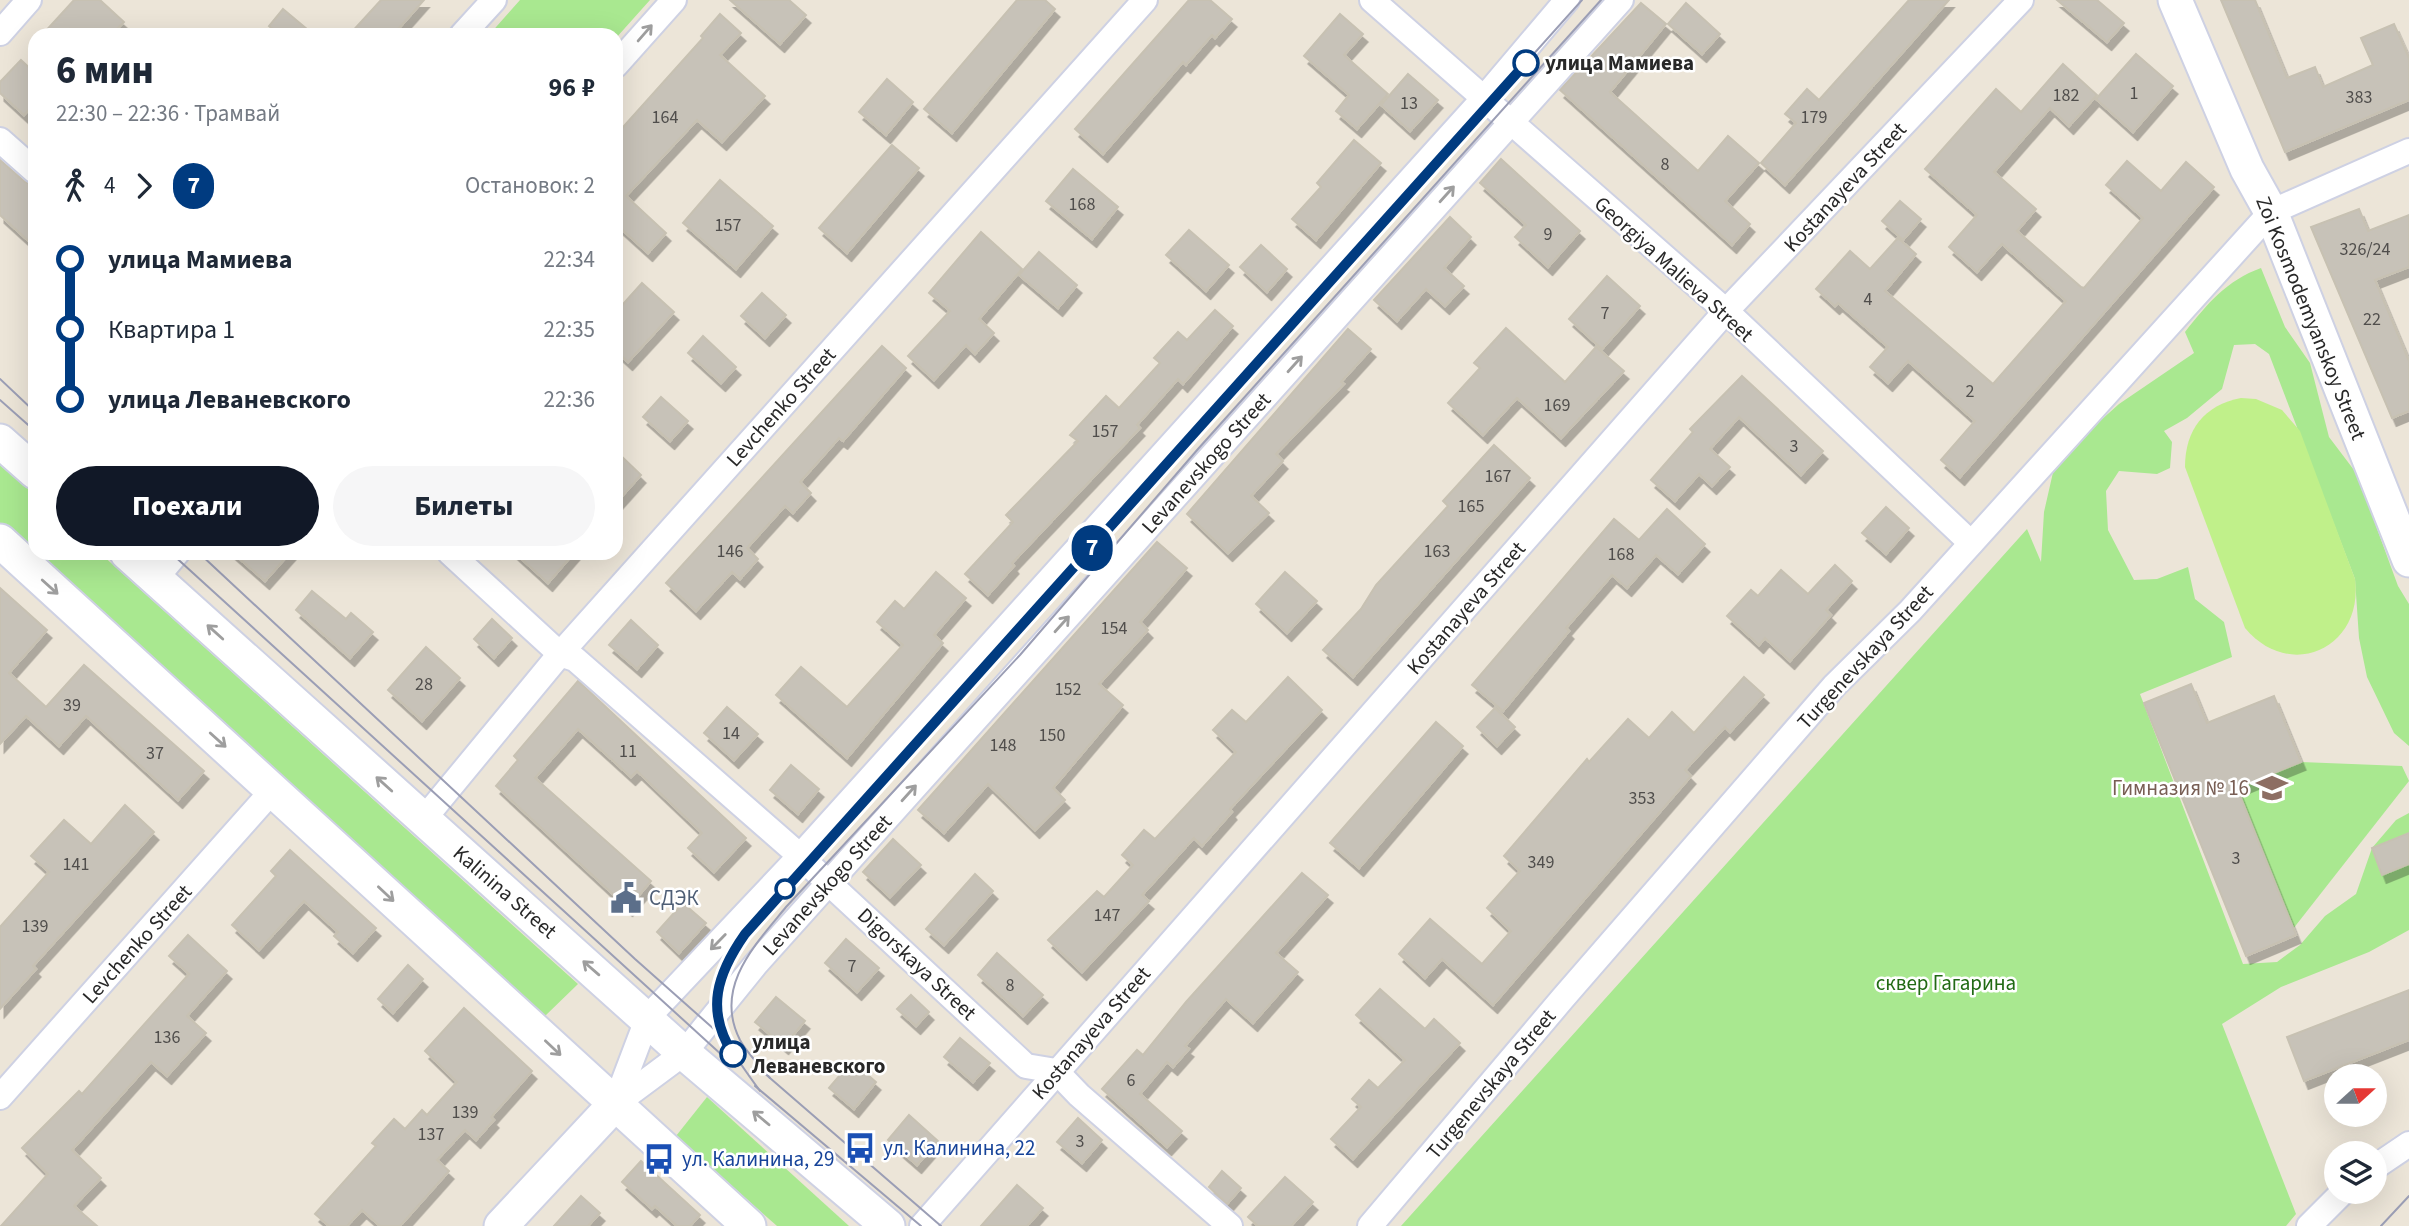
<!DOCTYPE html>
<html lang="ru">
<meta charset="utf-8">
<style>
body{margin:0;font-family:"Source Sans 3",sans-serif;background:#f6f6f7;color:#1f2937;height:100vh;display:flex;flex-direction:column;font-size:26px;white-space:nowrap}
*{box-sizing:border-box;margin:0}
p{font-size:23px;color:#747a83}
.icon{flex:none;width:38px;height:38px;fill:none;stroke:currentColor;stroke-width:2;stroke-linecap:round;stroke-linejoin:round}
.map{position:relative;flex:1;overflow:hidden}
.panel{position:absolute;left:28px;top:28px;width:595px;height:532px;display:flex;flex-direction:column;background:#fff;border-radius:21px;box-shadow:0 7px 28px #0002}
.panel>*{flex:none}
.badge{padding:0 14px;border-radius:23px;font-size:24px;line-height:46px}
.needle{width:46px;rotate:69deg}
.fabs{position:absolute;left:2324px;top:1064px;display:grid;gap:14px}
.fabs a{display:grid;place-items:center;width:63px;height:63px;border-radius:50%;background:#fff;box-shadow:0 7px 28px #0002;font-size:35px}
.map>.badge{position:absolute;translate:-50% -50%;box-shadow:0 0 0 4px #fff}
.legs{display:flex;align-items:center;gap:10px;height:77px;padding:0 28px;font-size:23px}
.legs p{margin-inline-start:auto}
.headline{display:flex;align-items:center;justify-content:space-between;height:119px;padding:0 28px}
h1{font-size:38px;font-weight:800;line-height:52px}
.primary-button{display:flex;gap:14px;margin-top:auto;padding:14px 28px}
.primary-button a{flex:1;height:80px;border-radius:42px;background:#111827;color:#fff;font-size:28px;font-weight:800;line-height:80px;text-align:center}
.primary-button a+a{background:#f6f6f7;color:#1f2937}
ul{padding:0 28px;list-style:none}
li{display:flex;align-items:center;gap:24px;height:70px;font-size:26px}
li i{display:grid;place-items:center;width:10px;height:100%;margin:0 9px;background:currentColor}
li i::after{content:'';width:18px;height:18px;margin:-9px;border:5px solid;border-radius:50%;background:#fff}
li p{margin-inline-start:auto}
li:first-child i{background:linear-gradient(#0000 50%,currentColor 0)}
li:last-child i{background:linear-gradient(currentColor 50%,#0000 0)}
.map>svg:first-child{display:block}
.green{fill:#a9e890}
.pitch{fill:#c0f08a}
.building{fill:#c7c2b8;stroke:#c7c1b2;stroke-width:2;filter:url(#shadow)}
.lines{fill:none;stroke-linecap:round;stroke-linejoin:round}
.street-casing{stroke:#ced1e3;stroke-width:28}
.secondary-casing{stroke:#ced1e3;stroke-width:37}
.street{stroke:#fff;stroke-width:24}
.secondary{stroke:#fff;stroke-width:33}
.tram{stroke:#9b9eb5;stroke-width:2}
.oneway{stroke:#9e9e9e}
.line-1-casing{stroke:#fff;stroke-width:16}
.line-1{stroke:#003b80;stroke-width:10}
.stop-1-dot{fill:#fff;stroke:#003b80;stroke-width:3.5}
.labels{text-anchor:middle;stroke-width:5;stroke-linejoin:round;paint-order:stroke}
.number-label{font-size:18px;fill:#504e4c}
.stop-label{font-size:21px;font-weight:bold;fill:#282828;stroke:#fff;text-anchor:start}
.street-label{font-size:21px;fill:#282828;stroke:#fff}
.education-label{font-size:21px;fill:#785e54;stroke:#fff;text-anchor:end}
.service-label{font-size:21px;fill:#4e5e75;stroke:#fff;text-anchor:start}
.park-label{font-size:21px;fill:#216a14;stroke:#fff}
.transit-label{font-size:21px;fill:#164399;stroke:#fff;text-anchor:start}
</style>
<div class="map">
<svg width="2409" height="1226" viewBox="0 0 2409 1226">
<defs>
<filter id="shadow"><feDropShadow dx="4.5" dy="8" stdDeviation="0" flood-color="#0004"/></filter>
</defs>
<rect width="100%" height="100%" fill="#ece5d8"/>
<g class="green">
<path d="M520,0H650L616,38V35H489Z"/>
<path d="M2261,268L2285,327L2310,363L2329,437L2357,474L2398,586L2409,604V746L2394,733L2367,677L2359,638L2355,579L2269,354L2255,344L2234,345L2222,389L2187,418L2164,431L2172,442L2170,468L2157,474L2119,471L2106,491L2108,530L2134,580L2157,579L2188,567L2195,599L2224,622L2232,657L2140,694L2243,964L2277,962L2300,945L2325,916L2356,894L2372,848L2396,820L2409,813V930L2369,952L2281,987L2222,1024L2296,1214L2286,1226H1401L2027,529L2041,562L2044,512L2054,468L2081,438L2119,404L2194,353L2185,332C2207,304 2227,280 2261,268Z"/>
<path d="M0,463L35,494V553H100L578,984L544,1017L0,525Z"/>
<path d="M2301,762L2402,766L2409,781L2293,929L2237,788Z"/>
<path d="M707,1097L849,1226H777L676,1136Z"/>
</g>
<path class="pitch" d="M2241,398L2256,399L2282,410L2300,431L2355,579C2364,648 2290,682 2245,628L2185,467C2185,430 2204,405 2241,398Z"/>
<g class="building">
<path d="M74,0H100L124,22L111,35H42Z"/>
<path d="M381,0H424L393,35H349Z"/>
<path d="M730,0H789L806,15L780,44Z"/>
<path d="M1017,0H1045L1055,9L952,133L924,109Z"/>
<path d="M1189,0H1210L1232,19L1215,38L1212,35L1186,65L1183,62L1103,154L1075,129Z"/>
<path d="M1909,0H1949L1785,185L1761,163L1796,123L1785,114L1807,89L1819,100Z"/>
<path d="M2057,0H2097L2124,23L2107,42Z"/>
<path d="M2221,0H2255L2287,78L2315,67L2323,87L2373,65L2361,38L2394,24L2409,58V100L2285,152Z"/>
<path d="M1641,3L1666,24L1610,92L1698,171L1728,136L1759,163L1725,201L1750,224L1732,245L1560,90Z"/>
<path d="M1686,3L1720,34L1702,54L1668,24Z"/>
<path d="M283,9L314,35H280L269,26Z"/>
<path d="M720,14L741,33L720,55L765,96L722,142L697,120L626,196L666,233L648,253L616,224V135L703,38L701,36Z"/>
<path d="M1340,14L1363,34L1344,55L1388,94L1357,129L1336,111L1349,95L1304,56Z"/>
<path d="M2136,54L2173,86L2133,132L2096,99Z"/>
<path d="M21,60L35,73V103L24,115L0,93V82Z"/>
<path d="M2063,64L2097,95L2069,126L2050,108L1994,172L2036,209L2017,231L2081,287L2084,288L2143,218L2106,185L2127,161L2161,191L2186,162L2214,187L1960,477L1941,460L1975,421L1908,361L1888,383L1870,367L1888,347L1838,303L1835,306L1816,289L1850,251L1870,269L1898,238L1916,254L1885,291L1993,384L2066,301L2002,244L1977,272L1949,247L1977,215L1925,169L1996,89L2021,112Z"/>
<path d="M1408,74L1438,100L1410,131L1381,105Z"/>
<path d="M887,79L913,102L886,135L859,112Z"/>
<path d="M1354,140L1381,163L1316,240L1292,219L1321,187L1317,183Z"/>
<path d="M892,145L919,168L847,253L819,228Z"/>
<path d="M1501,159L1580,231L1548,267L1515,237L1526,225L1480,183Z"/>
<path d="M0,160L25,182L35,185V247L0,215Z"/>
<path d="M1073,169L1118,207L1092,239L1046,201Z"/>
<path d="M720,180L773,226L736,269L683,223Z"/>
<path d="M1900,201L1921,219L1903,240L1882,221Z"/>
<path d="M2359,209L2368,231L2409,215V267L2375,280L2409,361V411L2392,418L2311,227Z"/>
<path d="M1450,217L1471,237L1444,268L1464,286L1445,306L1426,289L1397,321L1374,300Z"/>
<path d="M1189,230L1229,265L1206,291L1166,255Z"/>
<path d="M981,232L1022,269L979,319L994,333L975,354L966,345L934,380L908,356L950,311L929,293Z"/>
<path d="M1261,245L1287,269L1267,292L1240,267Z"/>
<path d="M1039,252L1077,285L1058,308L1019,275Z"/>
<path d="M1607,276L1640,306L1602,349L1569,319Z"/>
<path d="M642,283L674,312L628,362L616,351V312Z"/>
<path d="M762,293L786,315L765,338L741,316Z"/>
<path d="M1215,310L1233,326L1183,384L1178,379L1137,425L1140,428L1012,563L1014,566L988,595L965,574L1013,522L1006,515L1078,441L1070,435L1106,396L1119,408L1160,363L1154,358L1178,332L1187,340Z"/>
<path d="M1506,328L1565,382L1596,347L1624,371L1561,438L1517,398L1483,435L1448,403L1480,368L1474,363Z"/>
<path d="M1348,329L1371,349L1341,382L1344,384L1276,454L1283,461L1251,496L1269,513L1228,553L1187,514Z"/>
<path d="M703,336L736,367L721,383L688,353Z"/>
<path d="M882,346L906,368L843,441L839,438L800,482L811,493L793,513L785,506L747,548L758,559L740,579L732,572L696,611L666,583Z"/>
<path d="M1742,376L1823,451L1801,475L1739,417L1710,449L1730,467L1712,486L1699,474L1675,501L1651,480L1693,432L1690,429Z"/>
<path d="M661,397L688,421L670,441L643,417Z"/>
<path d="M1494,445L1530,478L1353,677L1323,650L1361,609L1376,585L1448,506L1443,501Z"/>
<path d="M616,451L641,475L616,503Z"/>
<path d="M1886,507L1909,528L1886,554L1862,533Z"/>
<path d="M1667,509L1705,544L1678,574L1656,555L1627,588L1612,575L1566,628L1569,631L1503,711L1472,685L1614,519L1639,540Z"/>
<path d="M1157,542L1187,568L1140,622L1148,630L1099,684L1123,705L1053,788L1065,800L1035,830L988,784L944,833L918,810Z"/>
<path d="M233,553H290L265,581Z"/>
<path d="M515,553H574L548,583Z"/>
<path d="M1835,565L1852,581L1826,610L1831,615L1790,661L1765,638L1759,645L1727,616L1751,590L1758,596L1781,570L1808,594Z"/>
<path d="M936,572L966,598L934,635L943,643L847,758L776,695L801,667L847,707L903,645L877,622L895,601L904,609Z"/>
<path d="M1285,572L1317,601L1287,633L1256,604Z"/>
<path d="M0,588L47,630L9,673L46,707L84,665L204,771L178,800L86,716L59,746L26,716L0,744Z"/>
<path d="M312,591L346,619L351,613L373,632L350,658L296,610Z"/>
<path d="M492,619L512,638L494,658L474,639Z"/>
<path d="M631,620L658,645L637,669L609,645Z"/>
<path d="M426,647L460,678L422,721L388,690Z"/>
<path d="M1288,677L1322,710L1230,809L1232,812L1202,846L1194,838L1142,895L1149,901L1082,972L1048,940L1097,891L1104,897L1133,865L1122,855L1144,830L1155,839L1236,752L1213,730L1232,710L1246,722Z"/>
<path d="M1744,677L1764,695L1730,732L1725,727L1685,770L1691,776L1493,1005L1442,959L1425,978L1399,954L1430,919L1482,964L1511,931L1487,908L1520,871L1504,856L1587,759L1589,762L1628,719L1649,738L1672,712L1694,733Z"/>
<path d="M578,681L746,838L714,872L688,848L702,833L637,771L631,777L578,729L535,778L651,881L628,908L496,786L518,760L514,756Z"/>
<path d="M2191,684L2207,723L2274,696L2301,762L2237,788L2296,935L2246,956L2144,703Z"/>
<path d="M727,707L758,734L734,760L704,733Z"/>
<path d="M1495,708L1515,727L1497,746L1477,727Z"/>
<path d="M1436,722L1463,746L1359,868L1330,843Z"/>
<path d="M791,765L819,789L798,814L770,790Z"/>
<path d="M125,805L154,832L33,966L36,969L0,1009V927L49,872L31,856L64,820L91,844Z"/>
<path d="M2409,833V864L2382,875L2372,848Z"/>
<path d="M893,839L921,865L890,897L863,872Z"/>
<path d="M290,850L376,928L353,953L334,936L338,932L304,901L259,950L232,925L276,876L271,871Z"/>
<path d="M1302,873L1328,895L1276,953L1298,972L1253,1023L1226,999L1185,1046L1189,1049L1173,1067L1167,1062L1140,1094L1182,1131L1167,1147L1102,1089L1137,1050L1143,1055L1186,1002Z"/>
<path d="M975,874L993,891L944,945L926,929Z"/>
<path d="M683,903L706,923L679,953L657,932Z"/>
<path d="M188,935L227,971L187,1016L206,1033L167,1076L151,1062L72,1150L101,1178L74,1206L97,1226H1L48,1174L22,1148L79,1091L82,1094L189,974L169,956Z"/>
<path d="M846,939L879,968L857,992L825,963Z"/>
<path d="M997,953L1043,995L1023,1016L978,975Z"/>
<path d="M408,965L423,979L393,1013L378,999Z"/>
<path d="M1380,989L1425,1029L1434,1019L1460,1043L1353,1159L1331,1139L1361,1107L1352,1099L1369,1080L1378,1088L1405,1060L1356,1015Z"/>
<path d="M2409,990V1040L2304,1081L2287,1037Z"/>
<path d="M911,995L929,1012L916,1026L897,1009Z"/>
<path d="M776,997L805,1021L784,1046L755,1022Z"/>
<path d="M464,1008L532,1071L491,1117L494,1120L476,1140L465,1130L437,1160L449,1171L400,1226H380L362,1210L347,1226H329L315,1214L376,1146L372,1143L394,1119L405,1129L422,1110L427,1115L457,1082L425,1051Z"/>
<path d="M960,1038L990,1063L973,1082L944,1057Z"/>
<path d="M852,1061L876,1082L854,1109L829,1088Z"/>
<path d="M909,1115L938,1141L917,1165L888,1140Z"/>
<path d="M1078,1118L1102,1140L1082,1163L1057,1142Z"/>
<path d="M641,1161L700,1215L690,1226H677L655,1206L652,1209L622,1182Z"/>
<path d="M1222,1171L1241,1188L1227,1204L1209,1187Z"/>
<path d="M1285,1177L1313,1202L1291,1226H1258L1248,1217Z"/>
<path d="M1017,1185L1043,1208L1027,1226H981Z"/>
<path d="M581,1196L600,1213L588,1226H554Z"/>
</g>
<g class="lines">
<defs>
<g id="street">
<path d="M1372,0L1726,311L1971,543"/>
<path d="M0,33L29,0"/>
<path d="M462,35L494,0"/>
<path d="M616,65L674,0"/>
<path d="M0,140L35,171"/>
<path d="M450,553L560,654L575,659L791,848L1026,1066L1056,1071L1079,1095L1230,1226"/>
<path d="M156,578L177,553"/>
<path d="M423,820L560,654L1145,0"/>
<path d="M0,1097L273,790"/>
<path d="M615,1104L648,1017L800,856L1484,98L1567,0"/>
<path d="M614,1105L684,1053L756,964L1621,0"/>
<path d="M2375,1167L2409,1144"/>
<path d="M922,1226L1726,311L2021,0"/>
<path d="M1370,1226L1563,998L1834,686L1910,611L2271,212L2409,151"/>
<path d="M2309,1226L2343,1192"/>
</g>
<g id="secondary">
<path d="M2175,0L2247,169L2271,212L2409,560"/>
<path d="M0,441L35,472"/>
<path d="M0,541L749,1226"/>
<path d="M127,553L684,1053L888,1226"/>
<path d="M501,1226L614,1105"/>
</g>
</defs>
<use href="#street" class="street-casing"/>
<use href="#secondary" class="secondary-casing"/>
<use href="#street" class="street"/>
<use href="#secondary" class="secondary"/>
<g class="tram">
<path d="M0,379L35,412"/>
<path d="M0,400L35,431"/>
<path d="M171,553L735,1067"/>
<path d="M199,553L635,959L724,1038"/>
<path d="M763,1072L941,1226"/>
<path d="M770,1078C760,1066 747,1053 740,1040C713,987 755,945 786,907L1020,655L1198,449L1601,0"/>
<path d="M755,1086L921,1226"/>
<path d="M760,1091C715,1029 696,1004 745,934L1582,0"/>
<path d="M2381,1226L2409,1196"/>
</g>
</g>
<defs><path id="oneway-shaft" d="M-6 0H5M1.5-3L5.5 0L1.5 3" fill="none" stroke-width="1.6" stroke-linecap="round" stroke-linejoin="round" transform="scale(1.75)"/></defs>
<g class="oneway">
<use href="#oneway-shaft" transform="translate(645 33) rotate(-49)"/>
<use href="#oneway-shaft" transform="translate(1447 194) rotate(-48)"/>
<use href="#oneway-shaft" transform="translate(1295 364) rotate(-48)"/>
<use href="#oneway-shaft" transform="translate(50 587) rotate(42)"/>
<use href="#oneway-shaft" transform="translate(1062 624) rotate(-48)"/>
<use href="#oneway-shaft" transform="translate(215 632) rotate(-138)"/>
<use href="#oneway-shaft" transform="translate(218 740) rotate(42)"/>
<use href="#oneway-shaft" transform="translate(384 784) rotate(-138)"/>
<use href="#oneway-shaft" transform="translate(909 793) rotate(-48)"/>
<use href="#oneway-shaft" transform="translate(386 894) rotate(43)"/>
<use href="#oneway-shaft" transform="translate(718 942) rotate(134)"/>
<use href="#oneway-shaft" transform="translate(591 968) rotate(-139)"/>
<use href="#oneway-shaft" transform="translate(553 1048) rotate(43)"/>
<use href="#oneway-shaft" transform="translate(761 1118) rotate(-140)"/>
</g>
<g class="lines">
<defs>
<path id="line-1" d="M733,1054C705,1010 717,974 745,934L1526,63"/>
</defs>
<use href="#line-1" class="line-1-casing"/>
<use href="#line-1" class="line-1"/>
</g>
<defs>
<symbol id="school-bare" viewBox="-9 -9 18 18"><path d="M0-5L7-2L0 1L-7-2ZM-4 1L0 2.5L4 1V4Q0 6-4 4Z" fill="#8d6e63" stroke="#fff" stroke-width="2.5" paint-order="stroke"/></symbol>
<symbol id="civic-bare" viewBox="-9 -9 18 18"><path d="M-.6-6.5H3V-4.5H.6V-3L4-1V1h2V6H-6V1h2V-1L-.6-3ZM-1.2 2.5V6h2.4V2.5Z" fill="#5c6f8a" stroke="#fff" stroke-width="2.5" paint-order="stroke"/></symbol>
<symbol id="bus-bare" viewBox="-9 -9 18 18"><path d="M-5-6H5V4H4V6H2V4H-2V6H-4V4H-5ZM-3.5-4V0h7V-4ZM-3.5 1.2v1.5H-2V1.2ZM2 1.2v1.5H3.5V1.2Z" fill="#1a4fb4" stroke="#fff" stroke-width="2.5" paint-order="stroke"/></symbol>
</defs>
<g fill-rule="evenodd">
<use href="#school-bare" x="2250" y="766" width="44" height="44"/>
<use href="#civic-bare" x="604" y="876" width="44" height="44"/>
<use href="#bus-bare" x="838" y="1126" width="44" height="44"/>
<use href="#bus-bare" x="637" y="1137" width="44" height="44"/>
</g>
<g class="stop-1-dot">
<circle cx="1526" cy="63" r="12"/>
<circle cx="785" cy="889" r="9"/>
<circle cx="733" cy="1054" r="12"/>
</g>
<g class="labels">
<g class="number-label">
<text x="2134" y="99">1</text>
<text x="2066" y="101">182</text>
<text x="2359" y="103">383</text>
<text x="1409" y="109">13</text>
<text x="665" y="123">164</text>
<text x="1814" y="123">179</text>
<text x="1665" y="170">8</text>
<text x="1082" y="210">168</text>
<text x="728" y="231">157</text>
<text x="1548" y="240">9</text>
<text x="2365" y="255">326/24</text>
<text x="1868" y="305">4</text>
<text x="1605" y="319">7</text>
<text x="2372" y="325">22</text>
<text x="1970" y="397">2</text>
<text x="1557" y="411">169</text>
<text x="1105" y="437">157</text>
<text x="1794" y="452">3</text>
<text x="1498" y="482">167</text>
<text x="1471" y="512">165</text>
<text x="730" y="557">146</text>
<text x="1437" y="557">163</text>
<text x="1621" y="560">168</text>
<text x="1114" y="634">154</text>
<text x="424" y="690">28</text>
<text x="1068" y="695">152</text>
<text x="72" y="711">39</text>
<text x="731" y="739">14</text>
<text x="1052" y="741">150</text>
<text x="1003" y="751">148</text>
<text x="628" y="757">11</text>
<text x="155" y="759">37</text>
<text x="1642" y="804">353</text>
<text x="2236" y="864">3</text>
<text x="1541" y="868">349</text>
<text x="76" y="870">141</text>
<text x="1107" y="921">147</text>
<text x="35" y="932">139</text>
<text x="852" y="972">7</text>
<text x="1010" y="991">8</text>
<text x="167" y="1043">136</text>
<text x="1131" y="1086">6</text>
<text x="465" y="1118">139</text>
<text x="431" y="1140">137</text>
<text x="1080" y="1147">3</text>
</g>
<g class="stop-label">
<text x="1545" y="70">улица Мамиева</text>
<text x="752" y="1049">улица<tspan x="752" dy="24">Леваневского</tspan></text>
</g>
<g class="street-label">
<text transform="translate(1845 187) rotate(-47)" y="7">Kostanayeva Street</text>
<text transform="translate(1674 269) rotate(42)" y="7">Georgiya Malieva Street</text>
<text transform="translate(2311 318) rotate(68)" y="7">Zoi Kosmodemyanskoy Street</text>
<text transform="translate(781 407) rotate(-48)" y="7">Levchenko Street</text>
<text transform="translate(1206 463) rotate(-48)" y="7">Levanevskogo Street</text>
<text transform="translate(1466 608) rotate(-49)" y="7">Kostanayeva Street</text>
<text transform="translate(1865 657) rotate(-47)" y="7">Turgenevskaya Street</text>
<text transform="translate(827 885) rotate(-48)" y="7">Levanevskogo Street</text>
<text transform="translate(505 892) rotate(41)" y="7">Kalinina Street</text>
<text transform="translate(137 944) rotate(-48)" y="7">Levchenko Street</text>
<text transform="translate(917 964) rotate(43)" y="7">Digorskaya Street</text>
<text transform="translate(1091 1033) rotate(-49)" y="7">Kostanayeva Street</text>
<text transform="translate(1491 1084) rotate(-50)" y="7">Turgenevskaya Street</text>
</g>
<g class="education-label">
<text x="2249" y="795">Гимназия № 16</text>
</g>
<g class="service-label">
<text x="649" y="905">СДЭК</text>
</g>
<g class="park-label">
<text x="1946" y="990">сквер Гагарина</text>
</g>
<g class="transit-label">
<text x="883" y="1155">ул. Калинина, 22</text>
<text x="682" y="1166">ул. Калинина, 29</text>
</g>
</g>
</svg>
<div class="fabs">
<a><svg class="needle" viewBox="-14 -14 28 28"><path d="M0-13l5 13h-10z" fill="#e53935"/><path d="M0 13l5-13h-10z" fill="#747a83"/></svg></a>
<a><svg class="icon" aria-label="layers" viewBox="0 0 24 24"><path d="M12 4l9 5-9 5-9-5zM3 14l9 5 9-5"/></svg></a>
</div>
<b class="badge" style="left:1092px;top:548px;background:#003b80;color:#fff">7</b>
<section class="panel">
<div class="headline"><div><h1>6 мин</h1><p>22:30 – 22:36 · Трамвай</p></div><b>96 ₽</b></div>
<div class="legs"><svg class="icon" aria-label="walk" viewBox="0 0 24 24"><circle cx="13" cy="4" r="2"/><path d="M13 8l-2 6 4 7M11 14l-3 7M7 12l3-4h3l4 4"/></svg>4<svg class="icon" aria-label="forward" viewBox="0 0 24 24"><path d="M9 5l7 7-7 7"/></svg><b class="badge" style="background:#003b80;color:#fff">7</b><p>Остановок: 2</p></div>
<ul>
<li><i style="color:#003b80"></i><b>улица Мамиева</b><p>22:34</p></li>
<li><i style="color:#003b80"></i><span>Квартира 1</span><p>22:35</p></li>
<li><i style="color:#003b80"></i><b>улица Леваневского</b><p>22:36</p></li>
</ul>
<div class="primary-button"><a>Поехали</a><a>Билеты</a></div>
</section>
</div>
